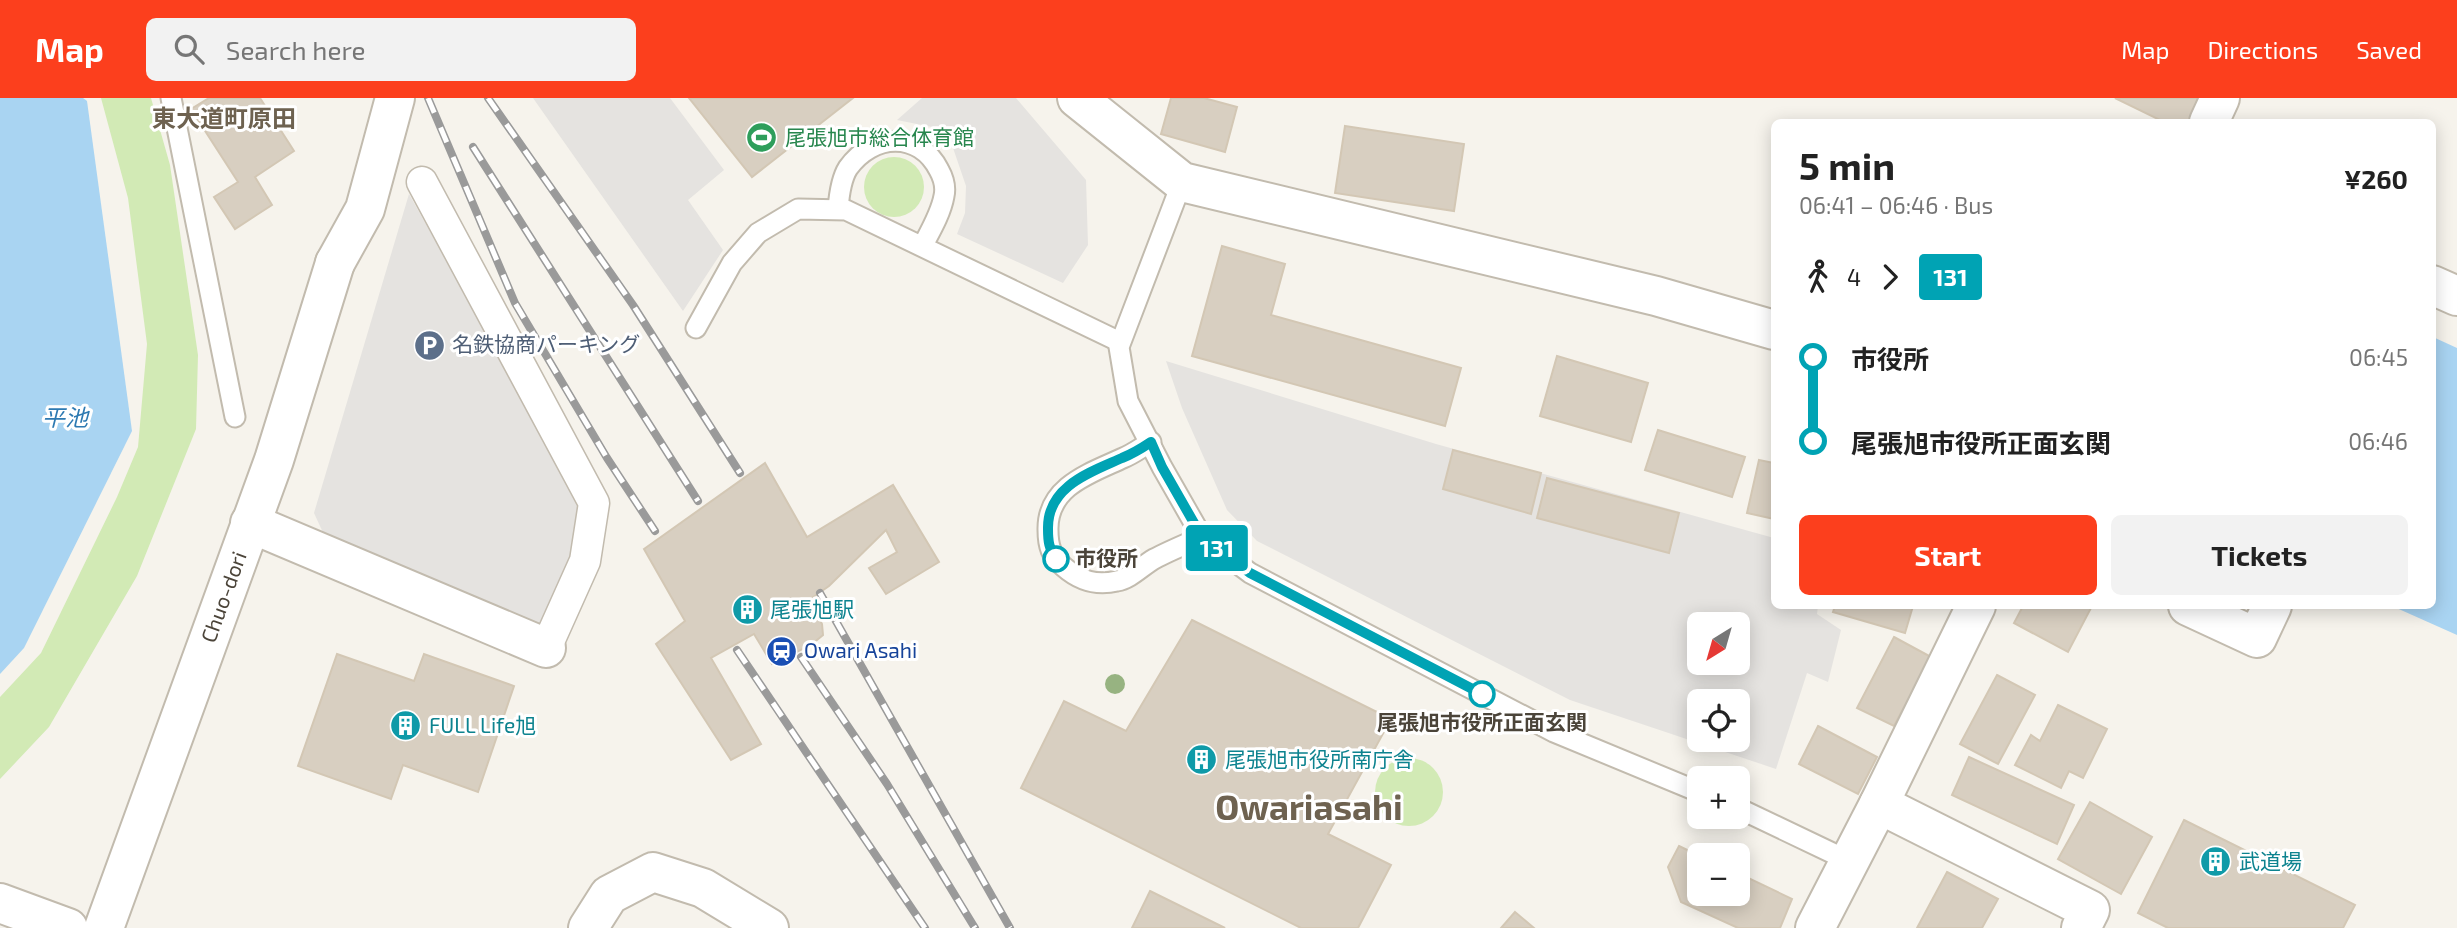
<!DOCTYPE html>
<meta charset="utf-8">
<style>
body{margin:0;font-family:"Exo 2","Noto Sans JP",sans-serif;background:#f2f2f2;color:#222;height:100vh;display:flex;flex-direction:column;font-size:26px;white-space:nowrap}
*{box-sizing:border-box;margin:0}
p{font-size:23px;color:#767676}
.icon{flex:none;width:38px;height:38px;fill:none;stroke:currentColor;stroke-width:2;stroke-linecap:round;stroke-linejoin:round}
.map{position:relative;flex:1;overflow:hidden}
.details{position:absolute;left:1771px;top:21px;width:665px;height:490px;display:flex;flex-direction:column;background:#fff;border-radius:10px;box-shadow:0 4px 18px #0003}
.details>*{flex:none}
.badge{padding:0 14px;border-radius:5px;font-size:24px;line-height:46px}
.needle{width:46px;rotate:217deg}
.buttons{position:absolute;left:1687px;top:514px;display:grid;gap:14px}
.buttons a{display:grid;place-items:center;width:63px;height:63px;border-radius:10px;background:#fff;box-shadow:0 4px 18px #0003;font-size:35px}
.map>.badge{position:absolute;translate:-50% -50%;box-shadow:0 0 0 4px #fff}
.legs{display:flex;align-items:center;gap:10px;height:77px;padding:0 28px;font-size:23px}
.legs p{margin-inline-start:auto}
.headline{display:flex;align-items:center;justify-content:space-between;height:119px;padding:0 28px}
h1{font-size:38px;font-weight:700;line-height:52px}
.action{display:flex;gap:14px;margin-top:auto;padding:14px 28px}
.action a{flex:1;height:80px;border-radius:10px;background:#fc3f1d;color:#fff;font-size:28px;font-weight:700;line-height:80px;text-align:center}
.action a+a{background:#f2f2f2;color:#222}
ul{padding:0 28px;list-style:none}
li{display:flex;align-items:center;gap:24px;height:84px;font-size:26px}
li i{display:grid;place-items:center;width:10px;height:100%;margin:0 9px;background:currentColor}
li i::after{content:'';width:18px;height:18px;margin:-9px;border:5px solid;border-radius:50%;background:#fff}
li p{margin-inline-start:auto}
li:first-child i{background:linear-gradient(#0000 50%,currentColor 0)}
li:last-child i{background:linear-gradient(currentColor 50%,#0000 0)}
header{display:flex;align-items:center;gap:42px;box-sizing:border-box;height:98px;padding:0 35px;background:#fc3f1d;color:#fff}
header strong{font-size:33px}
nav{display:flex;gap:38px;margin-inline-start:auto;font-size:24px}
.search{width:490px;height:63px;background:#f2f2f2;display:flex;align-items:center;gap:18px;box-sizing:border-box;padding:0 24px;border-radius:10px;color:#767676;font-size:26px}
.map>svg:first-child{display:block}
.green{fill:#d2eab5}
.parking{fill:#e5e3e0;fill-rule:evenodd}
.water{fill:#a9d4f2}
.building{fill:#d8cfc1;stroke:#d3c7b4;stroke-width:2}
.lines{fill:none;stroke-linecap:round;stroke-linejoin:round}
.service-casing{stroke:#c2bbae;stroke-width:23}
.pedestrian-casing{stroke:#c2bbae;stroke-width:33}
.minor-casing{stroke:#c2bbae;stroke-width:42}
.tertiary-casing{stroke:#c2bbae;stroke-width:42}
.service{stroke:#fff;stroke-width:19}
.pedestrian{stroke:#fff;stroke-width:30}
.minor{stroke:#fff;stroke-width:38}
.tertiary{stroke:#fff;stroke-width:38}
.rail-casing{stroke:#9a9a9a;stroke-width:8}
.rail{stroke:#fff;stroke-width:5;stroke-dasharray:16;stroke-linecap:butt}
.tree{fill:#97b381}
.line-1-casing{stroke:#fff;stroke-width:16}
.line-1{stroke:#00a3b4;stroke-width:10}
.stop-1-dot{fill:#fff;stroke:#00a3b4;stroke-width:3.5}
.labels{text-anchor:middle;stroke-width:6;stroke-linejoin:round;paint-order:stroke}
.leisure-label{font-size:21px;fill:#27864d;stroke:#fff;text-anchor:start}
.service-label{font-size:21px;fill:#4e5e75;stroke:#fff;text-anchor:start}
.stop-label{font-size:21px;font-weight:bold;fill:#4b4439;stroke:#fff;text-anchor:start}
.street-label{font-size:21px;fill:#4b4439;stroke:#fff}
.culture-label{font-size:21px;fill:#0d838f;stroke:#fff;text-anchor:start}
.transit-label{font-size:21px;fill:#164399;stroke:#fff;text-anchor:start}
.water-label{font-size:23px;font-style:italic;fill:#2e7ab2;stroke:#fff}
.quarter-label{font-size:24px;font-weight:bold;fill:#6e6250;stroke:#fff}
.town-label{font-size:35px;font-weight:bold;fill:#6e6250;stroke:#fff}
</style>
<header>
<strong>Map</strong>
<div class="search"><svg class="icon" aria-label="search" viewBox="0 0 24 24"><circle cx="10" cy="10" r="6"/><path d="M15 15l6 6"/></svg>Search here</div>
<nav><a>Map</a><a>Directions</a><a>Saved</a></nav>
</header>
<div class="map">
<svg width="2457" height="830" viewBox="0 0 2457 830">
<rect width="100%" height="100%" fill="#f6f3ec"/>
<g class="green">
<path d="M101,0H151L170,67L198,257L196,331L137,478L49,629L0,681V599L41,555L117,399L138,349L147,246L128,100Z"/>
<circle cx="894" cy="89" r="30"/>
<circle cx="1409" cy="694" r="34"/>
</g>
<g class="parking">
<path d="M533,0H670L724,72L688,102L723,152L683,213Z"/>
<path d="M922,0H1016L1086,82L1088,147L1063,185L957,136L965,115L966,88L952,47L932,29L897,22Z"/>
<path d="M409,96L579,399L584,412L576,462L546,538L331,452L314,415Z"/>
<path d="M1166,263L1436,346L1774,440V508H1818L1817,516L1841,532L1828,584L1807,575L1776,671L1570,602L1257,443L1227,412L1182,310ZM1699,527H1738V565H1699ZM1699,604H1738V642H1699Z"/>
</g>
<g class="water">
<path d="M0,0H83L87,3L132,333L24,550L0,576Z"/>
<path d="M2433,239L2457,250V537L2392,508H2432Z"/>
</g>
<g class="building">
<path d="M209,0H260L294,53L255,79L272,107L235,131L214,99L238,84L191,11Z"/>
<path d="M689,0H853L752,79Z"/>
<path d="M1171,0H1204L1237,9L1225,54L1161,36Z"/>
<path d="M2115,0H2204L2192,24H2164Z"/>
<path d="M1345,28L1464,46L1454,113L1335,95Z"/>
<path d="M1222,148L1285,166L1271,217L1461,270L1445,328L1192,258Z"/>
<path d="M1557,258L1648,285L1631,344L1540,318Z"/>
<path d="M1658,332L1745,359L1732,399L1645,372Z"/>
<path d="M1453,352L1541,375L1531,416L1443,391Z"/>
<path d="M1759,362L1774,365V421L1747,415Z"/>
<path d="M765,365L807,439L893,387L939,464L886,496L869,470L897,454L886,432L829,488L809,502L822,526L823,537L811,547L772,566L754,536L711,560L761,646L731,662L656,546L685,523L644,451Z"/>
<path d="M1547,380L1679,415L1669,455L1537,420Z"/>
<path d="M1835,508H1913L1905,535L1833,514Z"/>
<path d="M2023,508H2092L2068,554L2014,525Z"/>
<path d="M1192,522L1391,621L1328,736L1391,767L1358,830H1301L1021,690L1064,603L1126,633Z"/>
<path d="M1894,539L1931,559L1894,628L1857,610Z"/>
<path d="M337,556L414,583L424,556L514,588L478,694L403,667L391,701L298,668Z"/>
<path d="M1997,577L2035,597L1998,666L1960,646Z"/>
<path d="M2058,607L2107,631L2083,680L2069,673L2061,690L2015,667L2031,637L2040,643Z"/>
<path d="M1818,628L1877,659L1858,696L1799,666Z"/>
<path d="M1969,659L2074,707L2057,746L1952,697Z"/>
<path d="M2090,704L2152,739L2121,796L2058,761Z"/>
<path d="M2184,722L2355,807L2343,830H2168L2138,815Z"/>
<path d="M1679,748L1700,758L1699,796H1738V775L1792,801L1780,830H1738L1681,804L1668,769Z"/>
<path d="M1947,774L1998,801L1982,830H1917Z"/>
<path d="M1150,793L1225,830H1132Z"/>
<path d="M1515,814L1534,830H1501Z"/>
</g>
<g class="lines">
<defs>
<g id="service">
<path d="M171,0L235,319"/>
<path d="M1182,84L1119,249L1128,303L1162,369L1202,439L1250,475L1554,634L1699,694"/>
<path d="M838,111C839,98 841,81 848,70C873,35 919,33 939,72C944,81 946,89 944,98C941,115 931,132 923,147"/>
<path d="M696,230L732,165L758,135L798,111L846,112L1120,244"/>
<path d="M1151,344C1142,349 1133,356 1123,360C1091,375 1047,388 1048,432C1048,448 1051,458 1064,469C1080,483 1096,488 1117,483C1130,481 1142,468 1154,461C1169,453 1186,446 1202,439"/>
<path d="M1738,710L1849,763"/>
</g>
<path id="pedestrian" d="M422,84L594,405L585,463L546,550"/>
<g id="minor">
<path d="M335,165L365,111L395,0"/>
<path d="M2432,187L2457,198"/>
<path d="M250,425L546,550"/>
<path d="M2188,508L2257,540L2272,508"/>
<path d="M1879,706L2090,812L2081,830"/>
<path d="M0,805L68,830"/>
<path d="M588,830L609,797L653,774L703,790L769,830"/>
</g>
<g id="tertiary">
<path d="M1077,0L1182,84L1656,198L1774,232"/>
<path d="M2209,24L2220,0"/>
<path id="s1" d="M104,830L274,362L335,165"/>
<path d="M1815,830L1879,706L1976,508"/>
</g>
</defs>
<use href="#service" class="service-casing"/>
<use href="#pedestrian" class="pedestrian-casing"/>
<use href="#minor" class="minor-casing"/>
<use href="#tertiary" class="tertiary-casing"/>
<use href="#service" class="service"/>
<use href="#pedestrian" class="pedestrian"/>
<use href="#minor" class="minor"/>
<use href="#tertiary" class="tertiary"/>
<defs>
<g id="rail">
<path d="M428,0L515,205L607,360L655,433"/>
<path d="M488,0L633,207L740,375"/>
<path d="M473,49L698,403"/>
<path d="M820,495L1010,830"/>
<path d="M737,552L925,830"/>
<path d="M801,559L887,686L975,830"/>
</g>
</defs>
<use href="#rail" class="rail-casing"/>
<use href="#rail" class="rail"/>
</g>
<circle class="tree" cx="1115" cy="586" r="10"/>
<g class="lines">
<defs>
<path id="line-1" d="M1056,461C1049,450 1048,444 1048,431C1047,388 1091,374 1122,360C1132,356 1142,350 1151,344L1162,369L1202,439L1250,475L1482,596"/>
</defs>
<use href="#line-1" class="line-1-casing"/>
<use href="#line-1" class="line-1"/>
</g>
<defs>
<symbol id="stadium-disc" viewBox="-11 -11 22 22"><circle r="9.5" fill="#2e9e5b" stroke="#fff"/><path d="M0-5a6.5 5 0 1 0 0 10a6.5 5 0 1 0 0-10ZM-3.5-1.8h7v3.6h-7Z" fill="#fff"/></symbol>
<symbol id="parking-disc" viewBox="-11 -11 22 22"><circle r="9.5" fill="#5c6f8a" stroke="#fff"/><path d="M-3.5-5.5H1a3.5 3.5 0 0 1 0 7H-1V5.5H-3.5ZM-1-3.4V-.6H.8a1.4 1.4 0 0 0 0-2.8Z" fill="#fff"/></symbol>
<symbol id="building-disc" viewBox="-11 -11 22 22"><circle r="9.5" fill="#0f9aa8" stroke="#fff"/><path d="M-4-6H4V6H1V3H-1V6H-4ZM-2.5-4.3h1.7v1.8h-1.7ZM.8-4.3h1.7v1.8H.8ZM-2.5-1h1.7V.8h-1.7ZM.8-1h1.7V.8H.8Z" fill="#fff"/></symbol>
<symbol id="station-disc" viewBox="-11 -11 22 22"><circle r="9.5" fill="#1a4fb4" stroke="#fff"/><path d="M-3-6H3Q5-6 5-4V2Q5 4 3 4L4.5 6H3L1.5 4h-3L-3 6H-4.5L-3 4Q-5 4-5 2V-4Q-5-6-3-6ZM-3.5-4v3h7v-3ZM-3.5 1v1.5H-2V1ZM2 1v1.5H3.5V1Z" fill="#fff"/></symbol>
</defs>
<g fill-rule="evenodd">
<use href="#stadium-disc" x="744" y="22" width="35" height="35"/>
<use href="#parking-disc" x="412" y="230" width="35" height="35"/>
<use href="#building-disc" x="730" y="494" width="35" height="35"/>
<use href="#station-disc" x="764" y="536" width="35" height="35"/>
<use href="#building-disc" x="388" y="610" width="35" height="35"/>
<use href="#building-disc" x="1184" y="644" width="35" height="35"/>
<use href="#building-disc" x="2198" y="746" width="35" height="35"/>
</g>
<g class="stop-1-dot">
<circle cx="1056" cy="461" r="12"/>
<circle cx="1482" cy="596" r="12"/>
</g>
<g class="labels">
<g class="leisure-label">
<text x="785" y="47">尾張旭市総合体育館</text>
</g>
<g class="service-label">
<text x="452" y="254">名鉄協商パーキング</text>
</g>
<g class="stop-label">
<text x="1075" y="468">市役所</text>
<text x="1482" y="632" text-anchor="middle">尾張旭市役所正面玄関</text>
</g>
<g class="street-label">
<text dy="7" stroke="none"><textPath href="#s1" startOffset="352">Chuo-dori</textPath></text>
</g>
<g class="culture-label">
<text x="770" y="519">尾張旭駅</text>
<text x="429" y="635">FULL Life旭</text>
<text x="1225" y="669">尾張旭市役所南庁舎</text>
<text x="2239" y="771">武道場</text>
</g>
<g class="transit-label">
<text x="804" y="560">Owari Asahi</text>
</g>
<g class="water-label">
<text x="65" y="328">平池</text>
</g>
<g class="quarter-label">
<text x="224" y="29">東大道町原田</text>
</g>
<g class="town-label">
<text x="1309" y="722">Owariasahi</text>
</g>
</g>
</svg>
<div class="buttons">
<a><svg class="needle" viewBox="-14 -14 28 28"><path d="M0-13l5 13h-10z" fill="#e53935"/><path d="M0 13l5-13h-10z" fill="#767676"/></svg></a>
<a><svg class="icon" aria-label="locate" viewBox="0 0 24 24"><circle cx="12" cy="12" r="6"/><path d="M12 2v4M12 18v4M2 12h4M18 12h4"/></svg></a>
<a>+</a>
<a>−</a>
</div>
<b class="badge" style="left:1217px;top:450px;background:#00a3b4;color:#fff">131</b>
<section class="details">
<div class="headline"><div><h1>5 min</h1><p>06:41 – 06:46 · Bus</p></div><b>¥260</b></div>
<div class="legs"><svg class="icon" aria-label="walk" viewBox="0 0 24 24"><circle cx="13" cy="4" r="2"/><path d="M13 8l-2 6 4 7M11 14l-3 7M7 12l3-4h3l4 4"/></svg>4<svg class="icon" aria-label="forward" viewBox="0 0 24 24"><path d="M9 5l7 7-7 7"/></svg><b class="badge" style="background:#00a3b4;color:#fff">131</b></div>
<ul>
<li><i style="color:#00a3b4"></i><b>市役所</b><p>06:45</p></li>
<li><i style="color:#00a3b4"></i><b>尾張旭市役所正面玄関</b><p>06:46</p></li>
</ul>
<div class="action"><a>Start</a><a>Tickets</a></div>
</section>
</div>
